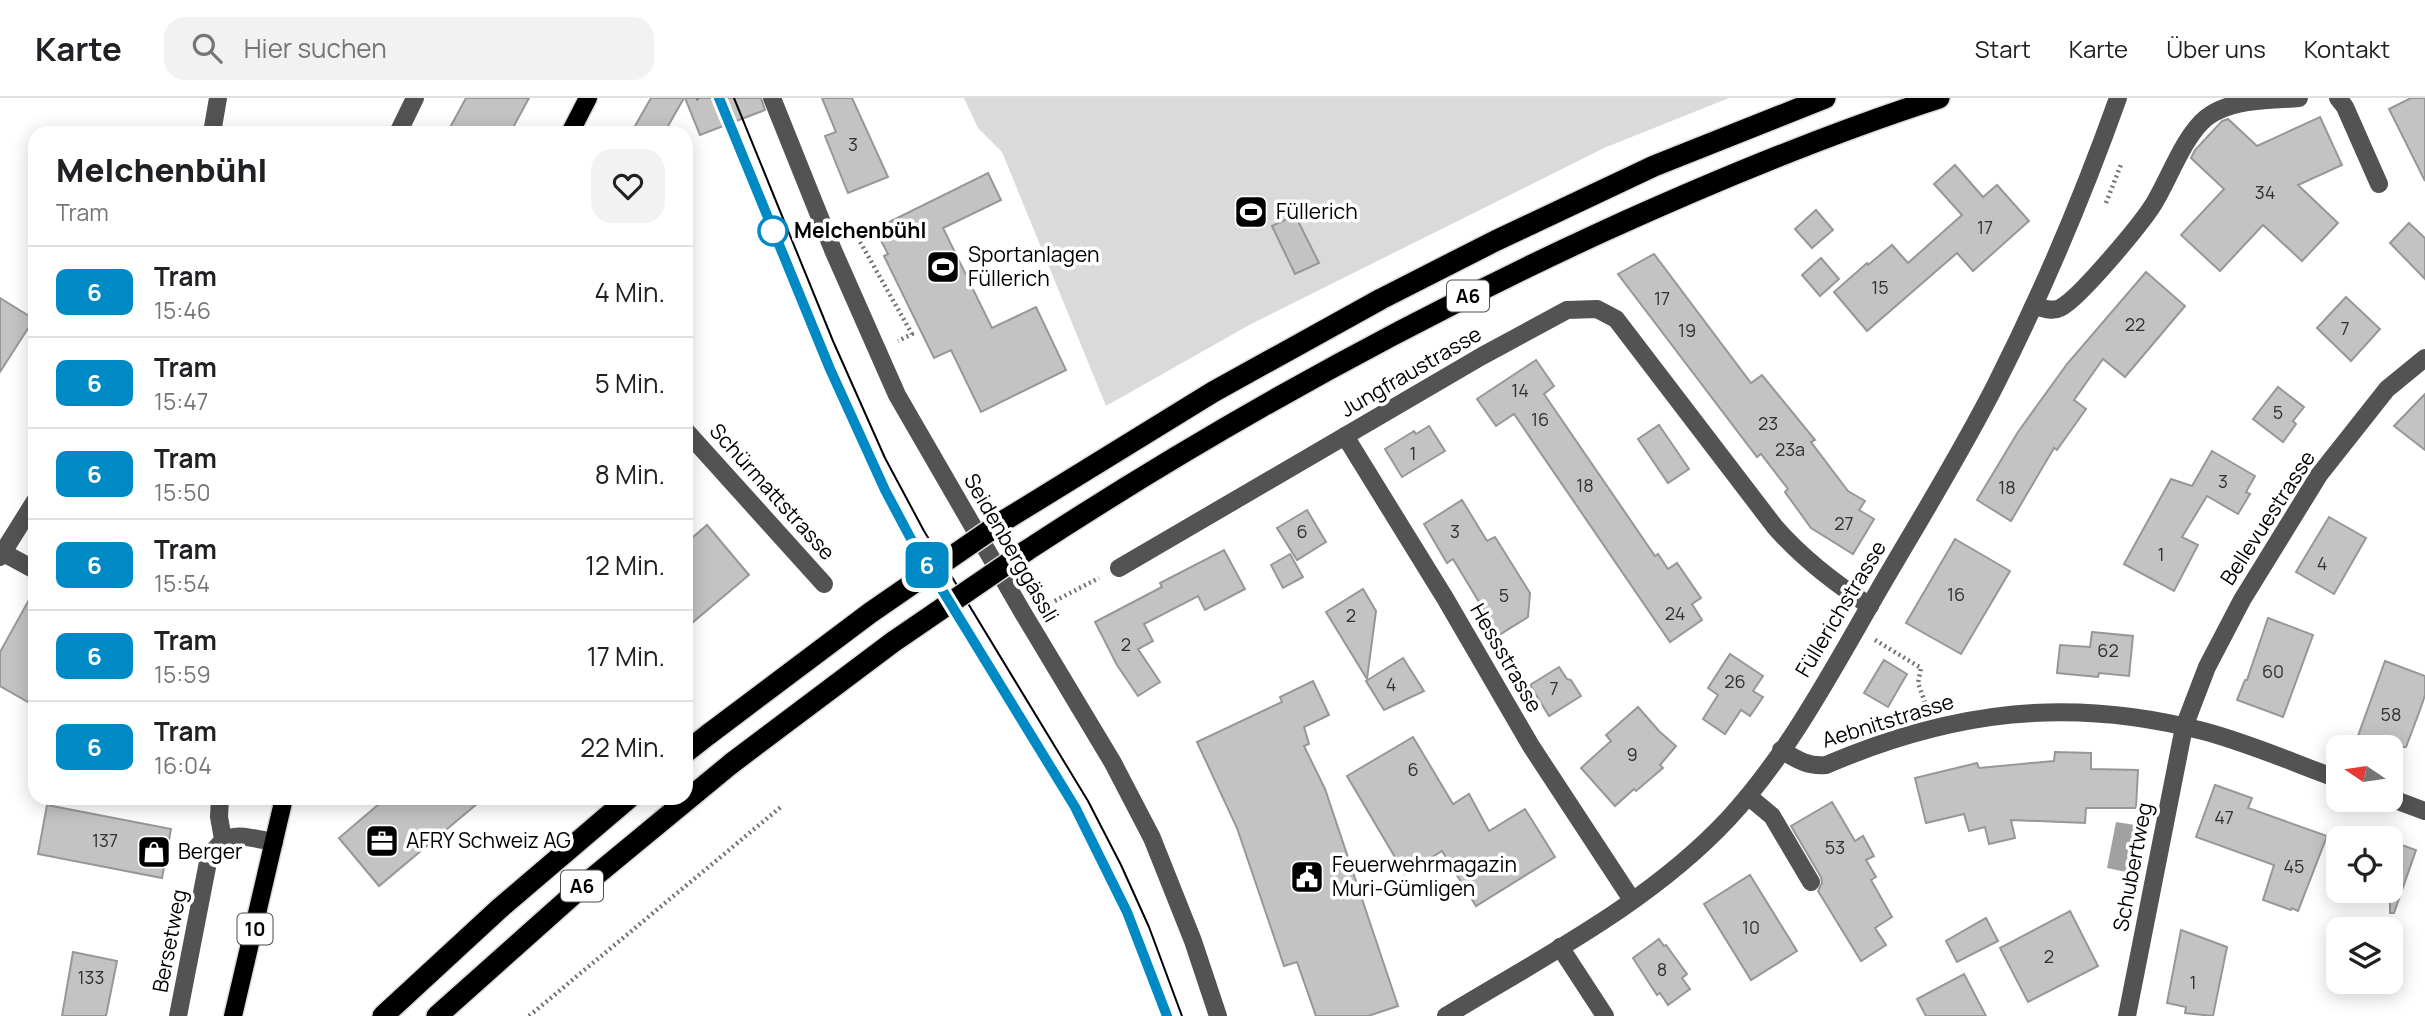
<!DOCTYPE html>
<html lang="de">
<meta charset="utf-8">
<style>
body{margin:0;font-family:Manrope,sans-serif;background:#f2f2f2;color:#202124;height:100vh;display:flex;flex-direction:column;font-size:26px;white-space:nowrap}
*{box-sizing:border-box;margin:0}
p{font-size:23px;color:#757577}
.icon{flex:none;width:38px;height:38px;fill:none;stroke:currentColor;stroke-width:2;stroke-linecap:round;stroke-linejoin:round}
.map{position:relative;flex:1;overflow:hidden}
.side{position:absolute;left:28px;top:28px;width:665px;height:679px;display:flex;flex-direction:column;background:#fff;border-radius:21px;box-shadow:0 4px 18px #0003}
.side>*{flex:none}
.badge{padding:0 14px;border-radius:10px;font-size:24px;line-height:46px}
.needle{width:46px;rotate:283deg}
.tools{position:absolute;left:2326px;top:637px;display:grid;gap:14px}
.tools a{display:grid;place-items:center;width:77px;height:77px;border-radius:14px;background:#fff;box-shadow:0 4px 18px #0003;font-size:35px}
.map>.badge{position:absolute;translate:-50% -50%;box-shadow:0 0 0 4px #fff}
.round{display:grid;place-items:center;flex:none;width:74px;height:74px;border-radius:21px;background:#f2f2f2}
.headline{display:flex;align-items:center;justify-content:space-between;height:119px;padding:0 28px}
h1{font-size:33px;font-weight:800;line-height:52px}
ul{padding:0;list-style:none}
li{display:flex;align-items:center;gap:21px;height:91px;padding:0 28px;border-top:2px solid #e0e0e0}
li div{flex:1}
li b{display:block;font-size:26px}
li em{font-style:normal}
li .badge{min-width:77px;font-weight:700;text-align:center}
header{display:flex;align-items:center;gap:42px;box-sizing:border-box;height:98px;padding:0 35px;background:#fff;border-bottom:2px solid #e0e0e0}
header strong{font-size:33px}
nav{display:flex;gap:38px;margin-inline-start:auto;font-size:24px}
.search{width:490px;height:63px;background:#f2f2f2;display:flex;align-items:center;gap:18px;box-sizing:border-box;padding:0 24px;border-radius:21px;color:#757577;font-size:26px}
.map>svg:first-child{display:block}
.green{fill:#dadada}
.water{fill:#a1a1a1}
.building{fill:#c3c3c3;stroke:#979797;stroke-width:2}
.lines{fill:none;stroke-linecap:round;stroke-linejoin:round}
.major-casing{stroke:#dbdbdb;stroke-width:21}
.highway-casing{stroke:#dbdbdb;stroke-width:24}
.path{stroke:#757575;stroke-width:4.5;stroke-dasharray:2 3.5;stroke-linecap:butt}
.minor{stroke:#535353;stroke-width:18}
.major{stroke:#000;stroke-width:18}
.highway{stroke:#000;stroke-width:21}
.tram{stroke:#000;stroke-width:2}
.highway-bridge-casing{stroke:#dbdbdb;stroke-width:24;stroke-linecap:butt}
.highway-bridge{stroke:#000;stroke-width:21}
.line-casing{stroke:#fff;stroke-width:16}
.line{stroke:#008ac5;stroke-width:10}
.stop-dot{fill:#fff;stroke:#008ac5;stroke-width:3.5}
.labels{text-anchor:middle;stroke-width:7;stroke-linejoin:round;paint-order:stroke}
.number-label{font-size:18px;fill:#313131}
.shield{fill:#fff;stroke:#4c4c4c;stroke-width:2}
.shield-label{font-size:19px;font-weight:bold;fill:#000}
.poi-label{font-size:21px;fill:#000;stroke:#fff;text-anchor:start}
.stop-label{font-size:21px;font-weight:bold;fill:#000;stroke:#fff;text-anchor:start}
.street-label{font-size:21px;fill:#000;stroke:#fff}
</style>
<header>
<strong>Karte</strong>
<div class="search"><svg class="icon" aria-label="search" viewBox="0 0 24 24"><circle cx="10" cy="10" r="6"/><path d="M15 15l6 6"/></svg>Hier suchen</div>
<nav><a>Start</a><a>Karte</a><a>Über uns</a><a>Kontakt</a></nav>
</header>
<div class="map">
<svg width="2425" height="918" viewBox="0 0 2425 918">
<rect width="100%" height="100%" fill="#fff"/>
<path class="green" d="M964,0H1729L1604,50L1251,226L1106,308L1002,54L978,30Z"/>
<path class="water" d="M2116,724L2135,727L2126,774L2107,770Z"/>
<g class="building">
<path d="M466,0H529L510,35H447Z"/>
<path d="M651,0H684L664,35H631Z"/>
<path d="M685,0H761L765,12L700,37Z"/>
<path d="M822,0H852L888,79L848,95L825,38L836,34Z"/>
<path d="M2411,0H2425V83L2389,11Z"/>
<path d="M2320,19L2342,67L2298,87L2338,125L2302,163L2263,127L2220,173L2181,137L2224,91L2191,60L2195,52L2222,23L2228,21L2257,48Z"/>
<path d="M1955,67L1983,99L1997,87L2029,123L1973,173L1957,155L1867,233L1834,194L1867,165L1868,167L1892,147L1908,165L1962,117L1934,86Z"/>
<path d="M988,75L1001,102L943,130L992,230L1036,209L1066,272L981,314L951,252L934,260L884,158L888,156L875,131Z"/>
<path d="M1816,112L1833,132L1812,150L1795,131Z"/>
<path d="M1295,117L1319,165L1295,176L1272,128Z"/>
<path d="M2409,125L2425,140V181L2390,145Z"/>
<path d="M1654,156L1751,285L1762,277L1815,342L1811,344L1848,393L1865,403L1859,412L1874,421L1853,456L1811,430L1785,394L1788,391L1761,356L1757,359L1618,176Z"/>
<path d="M1821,160L1839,181L1820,198L1802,177Z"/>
<path d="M2146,174L2185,208L2125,279L2103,261L2074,302L2086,311L2057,352L2054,350L2011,423L1977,402L2018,334L2067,266Z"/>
<path d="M2346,199L2380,231L2351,263L2317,230Z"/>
<path d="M0,200L34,221L0,274Z"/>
<path d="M1536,262L1554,288L1544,296L1655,458L1658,456L1668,471L1677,465L1701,500L1692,506L1702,522L1670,544L1514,316L1496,328L1477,301Z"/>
<path d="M2278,289L2304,309L2293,323L2296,326L2283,344L2253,321Z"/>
<path d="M2425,296V352L2394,328Z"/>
<path d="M1659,327L1689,371L1668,385L1638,341Z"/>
<path d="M1429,328L1445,353L1402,379L1385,351L1414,333L1416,336Z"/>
<path d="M2212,353L2255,378L2246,394L2250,396L2238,416L2207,398L2182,439L2198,447L2174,493L2124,466L2171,381L2192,388Z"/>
<path d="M1462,402L1487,443L1495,439L1530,495L1528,519L1499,537L1453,461L1447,465L1424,426Z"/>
<path d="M1307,412L1326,444L1297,462L1277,430Z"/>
<path d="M2329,419L2366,440L2334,496L2296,474Z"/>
<path d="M707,427L749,477L686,530V445Z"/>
<path d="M1955,441L2010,473L1961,556L1906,525Z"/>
<path d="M1224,452L1245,491L1205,512L1198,498L1144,526L1153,543L1138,551L1160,584L1138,598L1117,567L1095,524L1162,489L1160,485Z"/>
<path d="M1290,456L1303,479L1283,490L1271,467Z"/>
<path d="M35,491V608L0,588V554Z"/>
<path d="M1363,491L1376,513L1367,581L1326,514Z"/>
<path d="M2268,520L2313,537L2283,619L2237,602L2245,582H2247Z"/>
<path d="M2092,534L2133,538L2129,578L2099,575L2098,579L2057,575L2060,547L2090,549Z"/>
<path d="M1730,556L1763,578L1753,593L1763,599L1750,618L1741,612L1725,636L1703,621L1718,597L1708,590Z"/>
<path d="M1403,560L1424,593L1384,612L1366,583Z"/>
<path d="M1884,562L1907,576L1888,609L1864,595Z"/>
<path d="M2385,563L2425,578V597L2420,612L2406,649H2354Z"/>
<path d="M1559,569L1567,581L1571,582L1581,598L1549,618L1530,587Z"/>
<path d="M1313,583L1329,617L1304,629L1309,646L1304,648L1325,691L1398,908L1368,918H1316L1297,864L1284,868L1237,730L1197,644L1282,604L1280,599Z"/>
<path d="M1638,609L1659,633L1676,648L1660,667L1663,670L1636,693L1634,691L1615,708L1581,670L1611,643L1606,637Z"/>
<path d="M1413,639L1453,706L1469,696L1489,733L1525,711L1555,759L1476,808L1442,753L1405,776L1347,678Z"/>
<path d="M2055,654L2091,655V671L2138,672L2136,710H2086L2085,725L2011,722L2015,740L1989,746L1985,729L1969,733L1964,716L1926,725L1915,680L1977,665L1979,670L2054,663Z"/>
<path d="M2215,687L2252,700L2248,710L2327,738L2298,813L2292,810L2291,812L2263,802L2274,767L2196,739Z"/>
<path d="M386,700H484L379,788L339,740Z"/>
<path d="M1832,704L1855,743L1863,738L1874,758L1866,762L1876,779L1871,782L1892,819L1875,830L1886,847L1861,863L1818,793L1822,785L1821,779L1791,728Z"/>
<path d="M47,707L171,731L162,780L38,756Z"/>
<path d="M2390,743L2416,752L2394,815H2390Z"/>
<path d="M1750,777L1797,853L1751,882L1704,806Z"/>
<path d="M2070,813L2098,868L2028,904L2000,850Z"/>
<path d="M1986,820L1998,843L1957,864L1946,843Z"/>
<path d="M2181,832L2227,849L2213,918L2185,915L2186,909L2167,905Z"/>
<path d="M1659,841L1664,848L1666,847L1687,876L1682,880L1690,891L1668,907L1660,895L1657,897L1633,860Z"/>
<path d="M73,854L117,863L106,918H62Z"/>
<path d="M1964,876L1986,918H1926L1917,901Z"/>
</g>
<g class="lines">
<defs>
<g id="major">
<path d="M570,35L588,0"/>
<path d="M233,918L284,700"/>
</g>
<g id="highway">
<path d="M1005,422L1213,294L1381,201L1495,143L1654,68L1825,0"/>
<path d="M1026,453C1211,332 1404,225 1604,133C1714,83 1824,37 1939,0"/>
<path d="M686,654L709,636"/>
<path d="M383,918L499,811L629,700"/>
<path d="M437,918L584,787L732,665"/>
</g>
</defs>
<use href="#major" class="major-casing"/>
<use href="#highway" class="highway-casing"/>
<g class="path">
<path d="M697,0L700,2"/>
<path d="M2106,105L2122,64"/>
<path d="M850,132L854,133L912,236L898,243"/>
<path d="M1045,508L1099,480"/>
<path d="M1875,542L1921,570L1918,585L1927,610"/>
<path d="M529,918L782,708"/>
</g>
<g class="minor">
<path d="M772,0L833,152L897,297L1023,515L1113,665L1152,740L1193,843L1218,918"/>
<path d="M2338,0L2345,9L2379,86"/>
<path d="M212,35L218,0"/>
<path d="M398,35L415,0"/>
<path d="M2034,208C2042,210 2052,214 2060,210C2079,201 2145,122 2156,102C2170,78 2185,37 2206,20C2231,0 2269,3 2299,0"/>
<path d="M686,333L824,486"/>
<path d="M1345,338L1445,500L1531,648L1632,802"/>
<path d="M0,453L35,472"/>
<path d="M0,459L35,403"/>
<path d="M1119,470L1482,258L1567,212L1597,211L1616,221L1775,429C1803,461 1834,485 1870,508"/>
<path d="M1781,652C1796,661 1808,669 1826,667C1952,613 2069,598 2203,633C2249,645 2294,665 2338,681"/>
<path d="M1748,698L1772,718L1811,784"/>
<path d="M220,700L219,719L223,741"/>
<path d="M2390,700L2425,713"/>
<path d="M1560,849L1605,918"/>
<path d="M178,918L208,764C224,728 242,739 274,744"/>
<path d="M1446,918C1543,859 1651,804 1729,720C1789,655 1833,571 1877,495C1917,426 1960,357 1996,286C2043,193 2083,98 2118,0"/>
<path d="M2127,918L2184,629L2207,569L2242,502L2319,377L2387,291L2425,260"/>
</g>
<use href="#major" class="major"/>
<use href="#highway" class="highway"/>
<g class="tram">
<path d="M719,0L840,295L885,392L911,441L1075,709L1108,773L1136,835L1167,918"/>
<path d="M734,0L833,243L885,360L924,433L1088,703L1121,767L1149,829L1182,918"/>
</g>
<defs>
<g id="highway-bridge">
<path d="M709,636L870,515L1005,422"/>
<path d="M732,665L893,544L1026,453"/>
</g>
</defs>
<use href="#highway-bridge" class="highway-bridge-casing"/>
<use href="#highway-bridge" class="highway-bridge"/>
</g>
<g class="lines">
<defs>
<path id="line" d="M719,0L830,271L885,392L911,441L1075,709L1127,814L1167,918"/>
</defs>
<use href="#line" class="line-casing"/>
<use href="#line" class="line"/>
</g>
<defs>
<symbol id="stadium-square" viewBox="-11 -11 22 22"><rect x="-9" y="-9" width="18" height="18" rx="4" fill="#000" stroke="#fff"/><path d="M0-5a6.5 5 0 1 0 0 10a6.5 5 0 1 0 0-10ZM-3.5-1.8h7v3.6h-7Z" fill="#fff"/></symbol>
<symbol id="office-square" viewBox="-11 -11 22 22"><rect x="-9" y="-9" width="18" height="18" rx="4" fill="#000" stroke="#fff"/><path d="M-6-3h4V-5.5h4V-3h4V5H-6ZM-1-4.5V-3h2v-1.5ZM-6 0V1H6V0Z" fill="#fff"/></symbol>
<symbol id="shop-square" viewBox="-11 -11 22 22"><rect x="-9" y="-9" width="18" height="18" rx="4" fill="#000" stroke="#fff"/><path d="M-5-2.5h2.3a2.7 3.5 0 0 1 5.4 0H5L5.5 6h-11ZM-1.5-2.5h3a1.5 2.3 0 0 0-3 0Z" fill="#fff"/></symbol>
<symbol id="civic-square" viewBox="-11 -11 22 22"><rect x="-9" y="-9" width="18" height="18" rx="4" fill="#000" stroke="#fff"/><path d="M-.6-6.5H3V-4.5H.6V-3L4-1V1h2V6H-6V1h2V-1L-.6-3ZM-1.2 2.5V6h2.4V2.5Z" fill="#fff"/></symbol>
</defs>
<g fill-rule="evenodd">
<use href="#stadium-square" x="1232" y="95" width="38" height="38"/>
<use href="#stadium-square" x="924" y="150" width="38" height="38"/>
<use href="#office-square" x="363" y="724" width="38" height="38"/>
<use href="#shop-square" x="135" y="735" width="38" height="38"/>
<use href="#civic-square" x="1288" y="760" width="38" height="38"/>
</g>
<circle class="stop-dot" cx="773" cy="133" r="14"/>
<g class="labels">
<g class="number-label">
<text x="853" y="53">3</text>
<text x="2265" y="101">34</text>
<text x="1985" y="136">17</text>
<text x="1880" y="196">15</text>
<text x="1662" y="207">17</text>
<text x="2135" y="233">22</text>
<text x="2345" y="237">7</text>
<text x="1687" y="239">19</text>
<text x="1520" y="299">14</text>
<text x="2278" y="321">5</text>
<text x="1540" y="328">16</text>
<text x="1768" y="332">23</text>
<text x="1790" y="358">23a</text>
<text x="1413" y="362">1</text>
<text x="2223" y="390">3</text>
<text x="1585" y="394">18</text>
<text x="2007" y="396">18</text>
<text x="1844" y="432">27</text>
<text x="1302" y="440">6</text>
<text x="1455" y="440">3</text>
<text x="2161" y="463">1</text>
<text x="2322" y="472">4</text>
<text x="1956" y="503">16</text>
<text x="1504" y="504">5</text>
<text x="1675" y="522">24</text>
<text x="1351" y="524">2</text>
<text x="1126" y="553">2</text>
<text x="2108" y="559">62</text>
<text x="2273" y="580">60</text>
<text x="1735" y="590">26</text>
<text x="1391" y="593">4</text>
<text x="1554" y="597">7</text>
<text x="2391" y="623">58</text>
<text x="1632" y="663">9</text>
<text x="1413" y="678">6</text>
<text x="2224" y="726">47</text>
<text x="105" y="749">137</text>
<text x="1835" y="756">53</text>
<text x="2294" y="775">45</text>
<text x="1751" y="836">10</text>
<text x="2049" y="865">2</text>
<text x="1662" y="878">8</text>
<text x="91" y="886">133</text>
<text x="2193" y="891">1</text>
</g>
<g class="shield">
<rect x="1447" y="182.5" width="42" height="31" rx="5"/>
<rect x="561" y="772.5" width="42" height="31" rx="5"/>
<rect x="237.5" y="815.5" width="35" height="31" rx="5"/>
</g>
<g class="shield-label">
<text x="1468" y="205">A6</text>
<text x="582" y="795">A6</text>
<text x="255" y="838">10</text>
</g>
<g class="poi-label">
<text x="1276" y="121">Füllerich</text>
<text x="968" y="164">Sportanlagen<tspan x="968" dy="24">Füllerich</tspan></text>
<text x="406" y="750">AFRY Schweiz AG</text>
<text x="178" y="761">Berger</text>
<text x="1332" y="774">Feuerwehrmagazin<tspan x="1332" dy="24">Muri-Gümligen</tspan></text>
</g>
<g class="stop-label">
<text x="794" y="140">Melchenbühl</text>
</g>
<g class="street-label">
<text transform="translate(1411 274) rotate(-30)" y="7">Jungfraustrasse</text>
<text transform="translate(772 394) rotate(48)" y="7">Schürmattstrasse</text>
<text transform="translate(2268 420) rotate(-57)" y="7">Bellevuestrasse</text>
<text transform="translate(1011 450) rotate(60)" y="7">Seidenberggässli</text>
<text transform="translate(1841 511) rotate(-59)" y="7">Füllerichstrasse</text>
<text transform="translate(1506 560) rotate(60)" y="7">Hessstrasse</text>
<text transform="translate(1888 623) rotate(-17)" y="7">Aebnitstrasse</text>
<text transform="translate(2133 769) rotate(-79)" y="7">Schubertweg</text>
<text transform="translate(170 843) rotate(-79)" y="7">Bersetweg</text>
</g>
</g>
</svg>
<div class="tools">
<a><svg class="needle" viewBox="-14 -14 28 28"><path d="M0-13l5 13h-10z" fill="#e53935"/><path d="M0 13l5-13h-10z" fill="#757577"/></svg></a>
<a><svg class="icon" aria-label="locate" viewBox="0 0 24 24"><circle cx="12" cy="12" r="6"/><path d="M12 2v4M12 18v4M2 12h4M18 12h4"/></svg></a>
<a><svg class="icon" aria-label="layers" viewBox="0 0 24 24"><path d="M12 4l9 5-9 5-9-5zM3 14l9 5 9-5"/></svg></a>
</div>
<b class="badge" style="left:927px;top:467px;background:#008ac5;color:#fff">6</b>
<section class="side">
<div class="headline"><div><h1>Melchenbühl</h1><p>Tram</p></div><a class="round"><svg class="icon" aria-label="heart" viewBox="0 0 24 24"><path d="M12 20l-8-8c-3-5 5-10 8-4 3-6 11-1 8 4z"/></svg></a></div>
<ul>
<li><span class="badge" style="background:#008ac5;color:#fff">6</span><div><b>Tram</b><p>15:46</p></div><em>4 Min.</em></li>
<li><span class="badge" style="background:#008ac5;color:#fff">6</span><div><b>Tram</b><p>15:47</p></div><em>5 Min.</em></li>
<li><span class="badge" style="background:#008ac5;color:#fff">6</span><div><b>Tram</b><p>15:50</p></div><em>8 Min.</em></li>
<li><span class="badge" style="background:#008ac5;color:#fff">6</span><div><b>Tram</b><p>15:54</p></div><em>12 Min.</em></li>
<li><span class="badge" style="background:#008ac5;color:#fff">6</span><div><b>Tram</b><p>15:59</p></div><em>17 Min.</em></li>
<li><span class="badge" style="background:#008ac5;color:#fff">6</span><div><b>Tram</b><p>16:04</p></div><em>22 Min.</em></li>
</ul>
</section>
</div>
